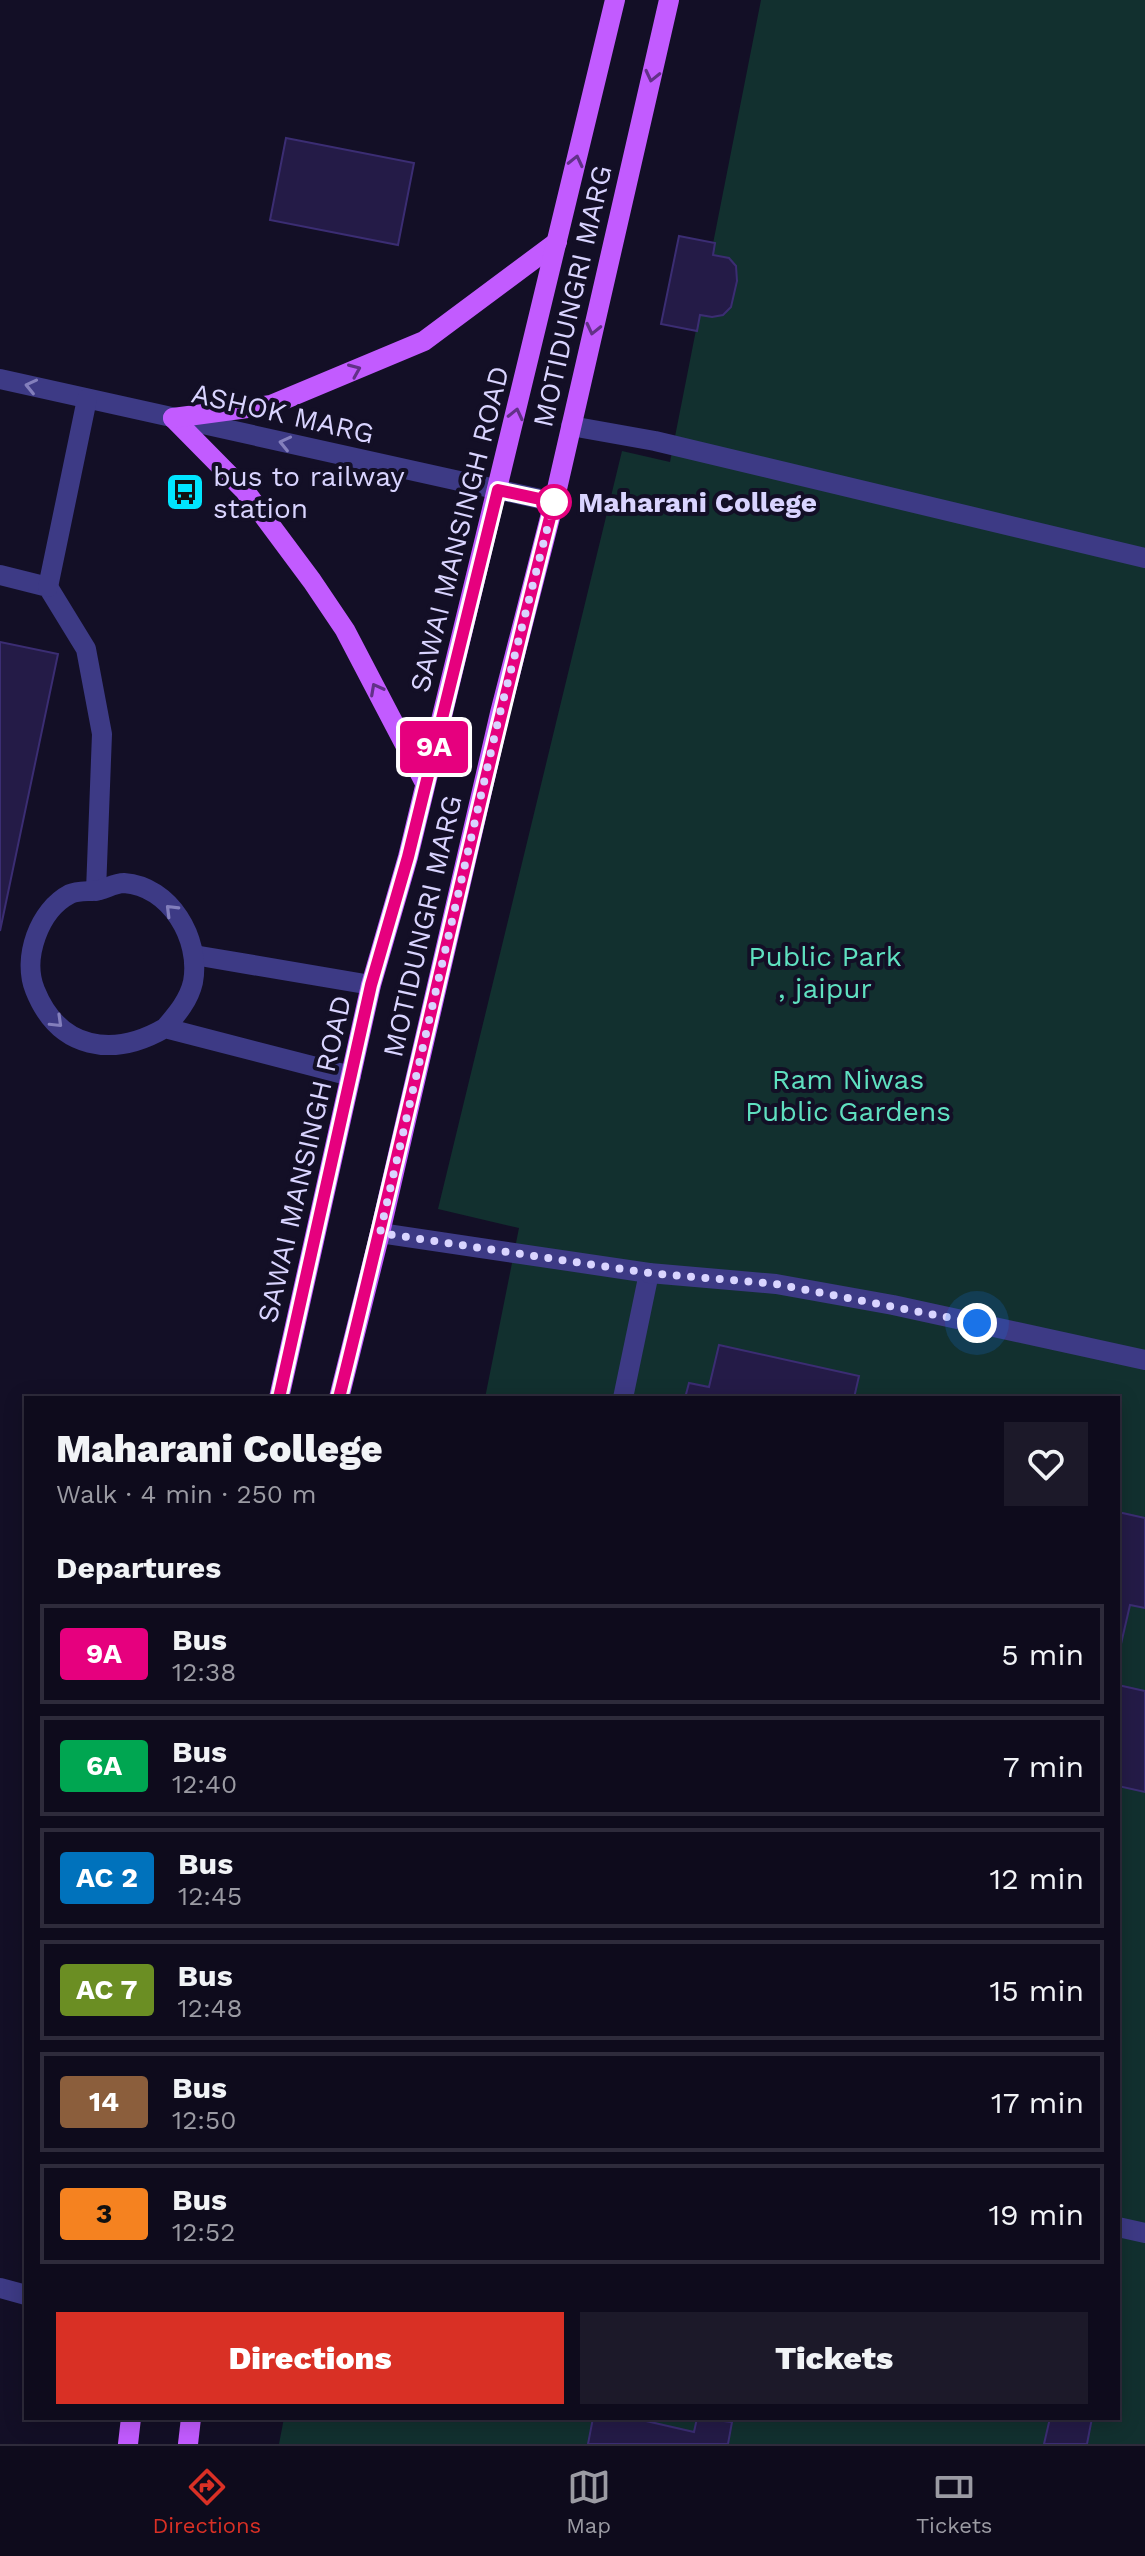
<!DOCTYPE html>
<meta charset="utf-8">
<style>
body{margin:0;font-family:"Work Sans",sans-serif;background:#1c1929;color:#f1f3f6;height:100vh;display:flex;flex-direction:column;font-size:30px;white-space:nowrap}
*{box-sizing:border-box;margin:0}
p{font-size:26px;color:#9b9ba3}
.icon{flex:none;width:44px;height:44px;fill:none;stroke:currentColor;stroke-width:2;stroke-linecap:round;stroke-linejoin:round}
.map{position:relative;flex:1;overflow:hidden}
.sheet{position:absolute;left:24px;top:1396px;width:1096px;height:1024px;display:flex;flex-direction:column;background:#0e0b1c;border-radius:0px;box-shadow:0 4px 20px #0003,0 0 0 2px #2e2b3b}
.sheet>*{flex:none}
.badge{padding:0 16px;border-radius:6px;font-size:28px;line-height:52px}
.you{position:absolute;width:40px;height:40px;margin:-20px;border:6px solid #fff;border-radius:50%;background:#1a73e8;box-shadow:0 0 0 12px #1a73e833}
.map>.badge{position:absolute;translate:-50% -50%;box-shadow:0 0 0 4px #fff}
h2{padding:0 32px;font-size:30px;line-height:72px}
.round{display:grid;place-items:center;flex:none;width:84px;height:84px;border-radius:0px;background:#1c1929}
.overview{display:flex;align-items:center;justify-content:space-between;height:136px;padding:0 32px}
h1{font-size:38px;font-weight:800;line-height:60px}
.primary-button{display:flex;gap:16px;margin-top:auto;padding:16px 32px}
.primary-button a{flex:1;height:92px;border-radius:0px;background:#d93025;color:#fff;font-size:32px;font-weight:800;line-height:92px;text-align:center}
.primary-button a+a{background:#1c1929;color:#f1f3f6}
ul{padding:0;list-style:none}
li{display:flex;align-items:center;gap:24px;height:100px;margin:0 16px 12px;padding:0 16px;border:4px solid #2e2b3b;border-radius:0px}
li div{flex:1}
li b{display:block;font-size:30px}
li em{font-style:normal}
li .badge{min-width:88px;font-weight:700;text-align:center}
.dock{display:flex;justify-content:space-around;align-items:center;height:112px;border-top:2px solid #2e2b3b;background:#0e0b1c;font-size:22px;color:#9b9ba3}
.dock a{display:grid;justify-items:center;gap:4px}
.dock .on{color:#d93025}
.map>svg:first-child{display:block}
.green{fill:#12302f}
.building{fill:#241b47;stroke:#3b2d73;stroke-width:2}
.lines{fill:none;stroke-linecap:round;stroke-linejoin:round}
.minor{stroke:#3d3a85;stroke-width:20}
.major{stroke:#c25bff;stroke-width:20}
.oneway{stroke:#623188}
.oneway2{stroke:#837fbc}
.line-casing{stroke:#fff;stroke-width:18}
.line{stroke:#e6007e;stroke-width:12}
.walk{stroke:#d9d4ff;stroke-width:8;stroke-dasharray:0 14.4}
.stop-dot{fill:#fff;stroke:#e6007e;stroke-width:4}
.labels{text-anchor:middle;stroke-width:8;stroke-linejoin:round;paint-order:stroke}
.street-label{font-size:28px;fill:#d9d4ff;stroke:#130f26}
.poi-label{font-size:28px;fill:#d9d4ff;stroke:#130f26;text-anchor:start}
.stop-label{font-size:28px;font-weight:bold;fill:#d9d4ff;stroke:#130f26;text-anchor:start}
.park-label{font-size:28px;fill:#5fe0c0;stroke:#130f26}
</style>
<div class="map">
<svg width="1145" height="2444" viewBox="0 0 1145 2444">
<rect width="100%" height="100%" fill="#130f26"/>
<path class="green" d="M761,0H1145V2444H279L284,2418H1118V1398H485L519,1228L438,1209L622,451L670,462Z"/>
<g class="building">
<path d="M286,138L414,163L398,245L270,220Z"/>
<path d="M679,236L715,243L713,255L729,258L736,266L737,281L731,307L723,315L712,317L700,315L697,331L661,324Z"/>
<path d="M0,642L58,654L0,931Z"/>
<path d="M719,1345L859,1376L854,1398H685L689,1383L709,1387Z"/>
<path d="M1118,1512L1145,1518V1608L1130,1605L1118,1657Z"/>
<path d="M1118,1685L1145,1691V1792L1118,1786Z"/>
<path d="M593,2418H633L694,2432L697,2418L732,2422L728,2444H588Z"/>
<path d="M1050,2418H1092L1087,2444H1044Z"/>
</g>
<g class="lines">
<g class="minor">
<path d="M0,379L554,502"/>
<path d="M571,426L655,441L1145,558"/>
<path d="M0,575L48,587L86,649L102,734L96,891"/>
<path d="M48,587L87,399"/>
<path d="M194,955L371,985"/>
<path d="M165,1028C177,1014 189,1000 193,982C201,939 170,886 124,883C116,883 107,888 100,890C91,892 78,890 70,894C39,910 22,958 35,990C59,1050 113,1058 165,1028L351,1076"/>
<path d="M380,1233L649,1273L623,1398"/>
<path d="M649,1273L776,1284L893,1305L1145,1360"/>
<path d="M1118,2227L1145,2233"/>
<path d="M0,2288L26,2295"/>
</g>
<g class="major">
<path d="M173,418L245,491L312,581L345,630L425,783"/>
<path d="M173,418L271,405L424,341L557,242"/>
<path d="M279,1398L371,985L408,857L615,0"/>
<path d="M339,1398L380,1233L500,713L554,502L669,0"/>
<path d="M128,2444L131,2418"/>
<path d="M188,2444L191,2418"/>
</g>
</g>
<defs><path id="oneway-chevron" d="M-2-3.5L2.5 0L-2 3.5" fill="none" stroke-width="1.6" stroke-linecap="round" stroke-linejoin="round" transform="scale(2)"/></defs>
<g class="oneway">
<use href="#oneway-chevron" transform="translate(652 76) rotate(103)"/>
<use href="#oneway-chevron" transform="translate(576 161) rotate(-77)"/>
<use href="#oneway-chevron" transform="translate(593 329) rotate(103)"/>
<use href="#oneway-chevron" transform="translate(355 370) rotate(-23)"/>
<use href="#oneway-chevron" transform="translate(516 414) rotate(-77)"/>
<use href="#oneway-chevron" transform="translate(376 689) rotate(-118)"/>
</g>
<g class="oneway2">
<use href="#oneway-chevron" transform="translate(31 386) rotate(-167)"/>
<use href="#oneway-chevron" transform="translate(285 443) rotate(-167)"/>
<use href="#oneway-chevron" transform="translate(171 910) rotate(-135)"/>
<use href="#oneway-chevron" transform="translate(57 1022) rotate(44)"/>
</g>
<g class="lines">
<defs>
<path id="line" d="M279,1398L371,985L408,857L498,490L554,502C477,800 413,1100 339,1398"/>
</defs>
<use href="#line" class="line-casing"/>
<use href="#line" class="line"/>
<path class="walk" d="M554,502L500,713L380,1233L649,1273L776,1284L977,1323"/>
</g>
<defs>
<symbol id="bus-square" viewBox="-11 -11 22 22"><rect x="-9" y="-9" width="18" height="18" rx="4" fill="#00e5ff" stroke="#130f26"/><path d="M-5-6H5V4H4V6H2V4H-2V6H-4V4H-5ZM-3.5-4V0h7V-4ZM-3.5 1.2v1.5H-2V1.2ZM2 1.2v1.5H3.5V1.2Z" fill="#111"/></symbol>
</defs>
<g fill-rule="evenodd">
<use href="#bus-square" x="163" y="470" width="44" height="44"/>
</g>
<circle class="stop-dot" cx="554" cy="502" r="16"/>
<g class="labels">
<g class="street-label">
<text transform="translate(572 296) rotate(-77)" y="10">MOTIDUNGRI MARG</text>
<text transform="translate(283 413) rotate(13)" y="10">ASHOK MARG</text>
<text transform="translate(459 529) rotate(-76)" y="10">SAWAI MANSINGH ROAD</text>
<text transform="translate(422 926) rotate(-77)" y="10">MOTIDUNGRI MARG</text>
<text transform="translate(304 1159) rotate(-77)" y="10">SAWAI MANSINGH ROAD</text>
</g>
<g class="poi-label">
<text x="213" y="486">bus to railway<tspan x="213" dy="32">station</tspan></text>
</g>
<g class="stop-label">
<text x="578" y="512">Maharani College</text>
</g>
<g class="park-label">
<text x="825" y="966">Public Park<tspan x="825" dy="32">, jaipur</tspan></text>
<text x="848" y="1089">Ram Niwas<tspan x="848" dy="32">Public Gardens</tspan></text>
</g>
</g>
</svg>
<div class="you" style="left:977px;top:1323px"></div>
<b class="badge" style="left:434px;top:747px;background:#e6007e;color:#fff">9A</b>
<section class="sheet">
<div class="overview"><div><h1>Maharani College</h1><p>Walk · 4 min · 250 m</p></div><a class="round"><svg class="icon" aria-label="heart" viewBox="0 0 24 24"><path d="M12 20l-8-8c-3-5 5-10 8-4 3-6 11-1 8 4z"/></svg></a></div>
<h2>Departures</h2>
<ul>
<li><span class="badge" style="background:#e6007e;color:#fff">9A</span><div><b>Bus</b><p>12:38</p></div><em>5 min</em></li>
<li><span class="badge" style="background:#00a651;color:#fff">6A</span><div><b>Bus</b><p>12:40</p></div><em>7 min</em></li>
<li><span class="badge" style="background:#0072bc;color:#fff">AC 2</span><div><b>Bus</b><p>12:45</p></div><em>12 min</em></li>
<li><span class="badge" style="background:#6b8e23;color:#fff">AC 7</span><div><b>Bus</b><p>12:48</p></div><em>15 min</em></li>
<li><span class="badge" style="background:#8b5e3c;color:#fff">14</span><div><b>Bus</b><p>12:50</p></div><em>17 min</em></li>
<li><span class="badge" style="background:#f58220;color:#111">3</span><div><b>Bus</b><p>12:52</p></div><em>19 min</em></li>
</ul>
<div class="primary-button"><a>Directions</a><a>Tickets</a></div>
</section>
</div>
<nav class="dock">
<a class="on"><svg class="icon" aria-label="directions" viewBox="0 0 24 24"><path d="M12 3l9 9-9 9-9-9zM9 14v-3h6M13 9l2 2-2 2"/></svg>Directions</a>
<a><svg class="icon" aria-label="map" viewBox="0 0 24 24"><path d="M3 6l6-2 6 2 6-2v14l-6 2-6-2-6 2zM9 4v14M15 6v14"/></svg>Map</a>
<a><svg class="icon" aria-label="tickets" viewBox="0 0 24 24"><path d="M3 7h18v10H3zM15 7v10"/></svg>Tickets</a>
</nav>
